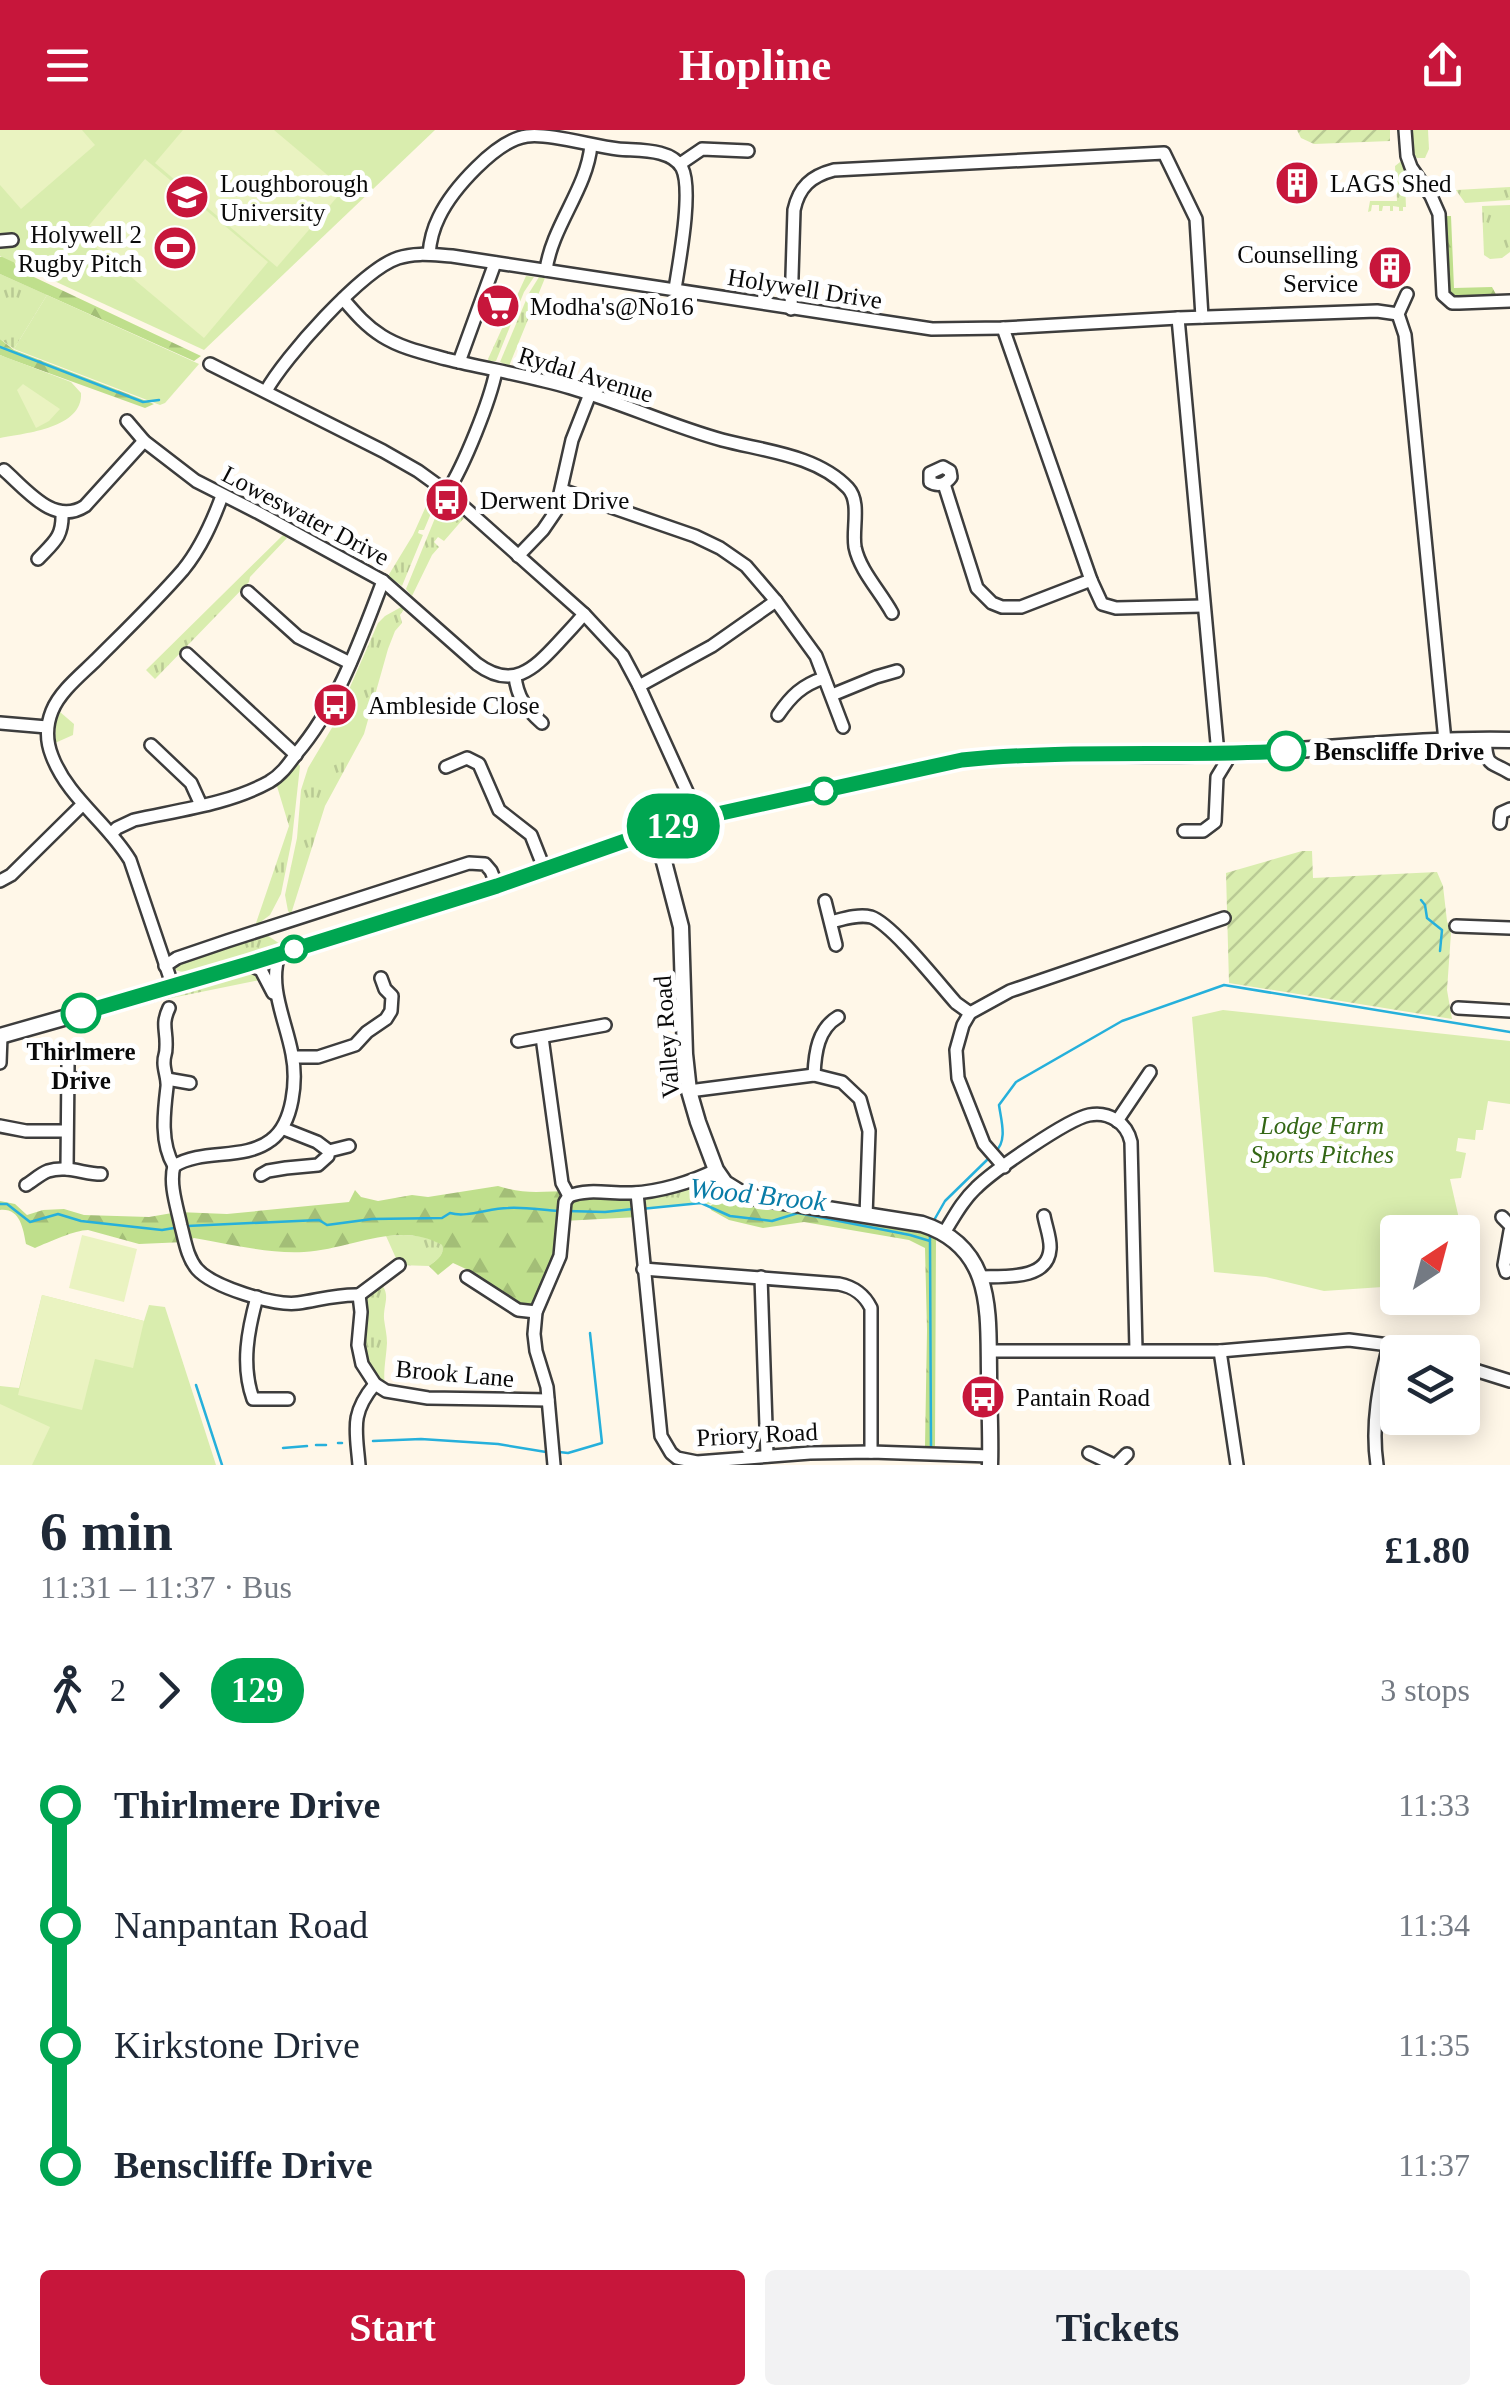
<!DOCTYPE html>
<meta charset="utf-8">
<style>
body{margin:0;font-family:"Times New Roman",serif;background:#f2f2f3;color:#1f2937;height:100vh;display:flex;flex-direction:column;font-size:38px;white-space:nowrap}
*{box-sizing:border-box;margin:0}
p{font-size:32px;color:#747a83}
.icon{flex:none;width:55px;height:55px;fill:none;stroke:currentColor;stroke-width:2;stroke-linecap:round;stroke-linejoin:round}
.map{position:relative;height:1335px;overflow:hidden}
.drawer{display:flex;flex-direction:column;background:#fff;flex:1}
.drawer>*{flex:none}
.badge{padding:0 20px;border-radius:32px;font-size:35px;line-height:65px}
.needle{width:65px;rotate:36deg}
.buttons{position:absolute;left:1380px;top:1085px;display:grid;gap:20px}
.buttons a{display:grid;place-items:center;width:100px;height:100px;border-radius:10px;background:#fff;box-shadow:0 5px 25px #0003;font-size:50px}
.map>.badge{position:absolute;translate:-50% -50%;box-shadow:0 0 0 5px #fff}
.legs{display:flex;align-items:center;gap:15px;height:110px;padding:0 40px;font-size:32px}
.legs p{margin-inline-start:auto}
.overview{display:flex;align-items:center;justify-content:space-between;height:170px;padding:0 40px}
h1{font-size:55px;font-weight:700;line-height:75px}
.action{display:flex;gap:20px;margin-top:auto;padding:20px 40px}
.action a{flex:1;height:115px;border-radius:10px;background:#c7163b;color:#fff;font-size:40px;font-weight:700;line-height:115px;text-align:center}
.action a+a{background:#f2f2f3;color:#1f2937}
ul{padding:0 40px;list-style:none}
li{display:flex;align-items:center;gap:35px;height:120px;font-size:38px}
li i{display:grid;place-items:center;width:15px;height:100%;margin:0 12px;background:currentColor}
li i::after{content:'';width:25px;height:25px;margin:-12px;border:8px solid;border-radius:50%;background:#fff}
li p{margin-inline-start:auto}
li:first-child i{background:linear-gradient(#0000 50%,currentColor 0)}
li:last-child i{background:linear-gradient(currentColor 50%,#0000 0)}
header{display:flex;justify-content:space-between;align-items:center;height:130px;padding:0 40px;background:#c7163b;color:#fff;font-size:45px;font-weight:700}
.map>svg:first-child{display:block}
.grass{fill:url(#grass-tufts)}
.forest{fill:url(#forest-firs)}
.park{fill:#d9edae}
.garden{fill:url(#garden-furrows)}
.pitch{fill:#eaf3c1}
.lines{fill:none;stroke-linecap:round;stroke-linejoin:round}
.stream{stroke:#26b0db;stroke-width:2.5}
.minor-casing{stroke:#3d3d3d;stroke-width:16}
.tertiary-casing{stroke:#3d3d3d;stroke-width:19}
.minor{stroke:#fff;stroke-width:11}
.tertiary{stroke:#fff;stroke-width:14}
.line-1-casing{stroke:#fff;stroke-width:22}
.line-1{stroke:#00a651;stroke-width:15}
.stop-1-dot{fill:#fff;stroke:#00a651;stroke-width:5}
.labels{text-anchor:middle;stroke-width:10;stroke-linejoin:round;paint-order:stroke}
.poi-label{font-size:25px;fill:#0a0a0a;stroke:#fff;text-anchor:start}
.street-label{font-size:25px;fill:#0a0a0a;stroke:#fff}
.stop-label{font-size:25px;font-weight:bold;fill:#0a0a0a;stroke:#fff;text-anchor:start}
.park-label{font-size:25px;font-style:italic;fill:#346715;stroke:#fff}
.water-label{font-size:28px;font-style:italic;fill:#097ca7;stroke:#fff}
</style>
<header><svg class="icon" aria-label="menu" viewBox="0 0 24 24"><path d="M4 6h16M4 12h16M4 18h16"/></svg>Hopline<svg class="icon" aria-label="share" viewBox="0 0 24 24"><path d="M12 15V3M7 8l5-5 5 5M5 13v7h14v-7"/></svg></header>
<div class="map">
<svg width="1510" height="1335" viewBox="0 0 1510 1335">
<defs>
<pattern id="grass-tufts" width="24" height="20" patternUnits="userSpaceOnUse" patternTransform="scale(2.5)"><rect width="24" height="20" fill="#d9edae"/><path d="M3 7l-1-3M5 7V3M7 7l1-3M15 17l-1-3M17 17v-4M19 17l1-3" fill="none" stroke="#b9ca94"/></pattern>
<pattern id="forest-firs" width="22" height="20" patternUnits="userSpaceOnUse" patternTransform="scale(2.5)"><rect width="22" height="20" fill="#bfdf8c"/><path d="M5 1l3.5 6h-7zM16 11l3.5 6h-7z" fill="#a3be77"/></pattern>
<pattern id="garden-furrows" width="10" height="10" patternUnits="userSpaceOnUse" patternTransform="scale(2.5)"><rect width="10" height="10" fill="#d9edae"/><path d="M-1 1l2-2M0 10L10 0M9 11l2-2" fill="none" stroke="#b9ca94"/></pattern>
</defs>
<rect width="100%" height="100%" fill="#fff7e8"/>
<g class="grass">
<path d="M1411,0H1428L1429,19L1425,28H1417L1414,25Z"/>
<path d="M1404,29L1406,77H1403V81H1399V77L1393,76V81H1390V76H1383L1382,81H1379V75H1372L1371,81L1368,82L1370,71H1397L1395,36Z"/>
<path d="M1510,57V70L1465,73L1456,60Z"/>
<path d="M1510,75V122L1502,128L1490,129L1484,125L1482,76Z"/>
<path d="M0,144L47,165L14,219L0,209Z"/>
<path d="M526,146L534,147L524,162L496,231H489L488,229Z"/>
<path d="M539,147L545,148L509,236L500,232L529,163Z"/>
<path d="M431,365L437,369L424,400H419L418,403L423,405L402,456L388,446L413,405Z"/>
<path d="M442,371L464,388L444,411L438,407L434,412L439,417L432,425L412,466L406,459Z"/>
<path d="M283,405L287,408L250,447L249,452L155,549L146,540Z"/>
<path d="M403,476L405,478L400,485L402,493L395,501L388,519L364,604L325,676L291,784L288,781L285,765L297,708L301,660L308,638L333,596L378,493L385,486Z"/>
<path d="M60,582L74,594L73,605L55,613L56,592Z"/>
<path d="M297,632L300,636L292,709L281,764L270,785L255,796L289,696L276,653Z"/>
<path d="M264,803L280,814C257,824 197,849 175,840L174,835L177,832Z"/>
<path d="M250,840L261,847L260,850L147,873Z"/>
<path d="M716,1040L734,1061C722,1068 716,1078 701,1073L638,1079L637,1063Z"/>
<path d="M403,1105L429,1107L442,1115C445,1125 437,1130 429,1136L399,1135L386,1106Z"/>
<path d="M379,1152C392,1164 383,1174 384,1189C385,1197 387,1205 387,1213C386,1231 382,1244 386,1261L362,1234L360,1171Z"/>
</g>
<g class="forest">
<path d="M1441,86H1451L1454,158L1492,157L1499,170H1453L1446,164Z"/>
<path d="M11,124L17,139L201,226L194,231L0,144V127Z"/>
<path d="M0,209L14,220L154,274L145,278L7,228L0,225Z"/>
<path d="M498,1056C525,1065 543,1061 571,1061C593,1061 615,1062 637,1063L638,1087L563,1091L560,1126L536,1182L518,1180L474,1151L477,1144L453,1133L438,1145L429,1136C437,1130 445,1125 442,1115C397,1090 350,1120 304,1122C268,1124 230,1114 194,1108L185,1112L139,1114L88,1100C75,1100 49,1112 35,1118L26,1114C23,1098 20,1078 0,1080V1071L15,1074L27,1085L43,1080L64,1079L84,1085L149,1087L178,1082L227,1084L349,1072L355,1060L361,1067L378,1071L412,1065L428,1067Z"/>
<path d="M728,1064L747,1072L867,1089L936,1106L935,1316H925L927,1200L925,1118L909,1110L804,1092L763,1098L729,1090L711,1080L710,1076Z"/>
</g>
<g class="park">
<path d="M0,0H435L204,220L0,126Z"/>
<path d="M47,165L199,234L165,273L160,275L14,219Z"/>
<path d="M0,225L71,252L81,263C83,298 26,303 0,308Z"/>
<path d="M1223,880L1510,911V974L1488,971L1483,1000H1476L1475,1010L1458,1008L1456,1021L1466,1023L1461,1048L1450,1049L1462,1102H1398L1397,1156L1324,1161L1266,1147L1214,1142L1192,887Z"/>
<path d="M42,1165L144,1191L149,1175L165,1177L216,1335H0V1256L19,1258Z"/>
</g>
<g class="garden">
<path d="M1297,0H1390V11L1314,14L1301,8Z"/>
<path d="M1302,721H1312L1313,748L1437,742L1443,756L1447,791L1451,803L1447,860L1452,889L1229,853L1226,743Z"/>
</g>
<g class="pitch">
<path d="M0,0H82L95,15L21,79L0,55Z"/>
<path d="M183,0H274L344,59L277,137L155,33Z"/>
<path d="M145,29L268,132L204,208L81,105Z"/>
<path d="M23,254L60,279L49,291L36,298L17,260Z"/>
<path d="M82,1105L137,1119L124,1172L69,1158Z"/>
<path d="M42,1165L144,1191L133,1238L95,1229L82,1280L18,1265Z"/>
<path d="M0,1274L50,1297L32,1335H0Z"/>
</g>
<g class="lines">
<g class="stream">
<path d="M0,217L143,272L159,270"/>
<path d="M1421,770L1425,775L1427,788L1442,800L1440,821"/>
<path d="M995,1022C1008,1011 1001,990 999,975L1016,952L1122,891L1224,855L1510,902"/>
<path d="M0,1074H7L30,1092L58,1084L81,1091L162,1100L174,1098"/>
<path d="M641,1079L701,1073L730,1086L772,1091L798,1083L910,1105L930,1111V1105"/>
<path d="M567,1081L605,1082L633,1079"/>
<path d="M933,1092L945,1071L989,1028"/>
<path d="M187,1096L319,1090L327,1095L372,1089L442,1088L450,1083C467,1088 489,1078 508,1078C525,1077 542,1080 559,1081"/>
<path d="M930,1112L931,1319"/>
<path d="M196,1255L222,1335"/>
<path d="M373,1311L421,1309L498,1314L546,1322"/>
<path d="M338,1313H342"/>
<path d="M316,1315H326"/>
<path d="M283,1318L307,1316"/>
<path d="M559,1322L568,1323L602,1313L590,1203"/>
</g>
<defs>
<g id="minor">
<path d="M1405,0L1407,26L1411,37L1431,66L1439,84L1443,165L1452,173H1459L1510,171"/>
<path d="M680,34L702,19L748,21"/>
<path d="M0,111L12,110"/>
<path d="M429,124C430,111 433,99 439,87C452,60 496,10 527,6C549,3 593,16 618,19C638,21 671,18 682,38C693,60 679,133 675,159"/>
<path d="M546,140C552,96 587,59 591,15"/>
<path d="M1407,164L1398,184L1405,205L1445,611"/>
<path d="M343,169C355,183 366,196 382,206C401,218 424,223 446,229C487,239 530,246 571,258C622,273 671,296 722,310C764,321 817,325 848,358C861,372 852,399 855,417C860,441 880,461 892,483"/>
<path d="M791,179L794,80C799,57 811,46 834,40L1164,23L1196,89L1202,187"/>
<path d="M1178,188L1218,624"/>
<path d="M1003,198L1091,450L1102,474L1116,478L1203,476"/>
<path d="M459,232L495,133"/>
<path d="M210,234L383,321L418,341L447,362L584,484L623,526L639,556L699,688"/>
<path d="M266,261C284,228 362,140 398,128C416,122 434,125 452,126L932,199L1003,198L1178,188L1377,181L1398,184"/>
<path d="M127,291L144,311L196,351L257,382L383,451L477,534C512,560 533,540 558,513C567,503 576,494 584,484"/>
<path d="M943,337L950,341L951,347C946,354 938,357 930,352V343Z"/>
<path d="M4,340C27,360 54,396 85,376L144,311"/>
<path d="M944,354L977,458L992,473L1002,477H1021L1091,450"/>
<path d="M562,360L695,406L720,418L746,436L776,471L816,526L843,597"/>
<path d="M447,362C464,336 490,271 496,241"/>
<path d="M518,426L543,400L556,381L572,310L590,264"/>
<path d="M38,429C54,412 63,407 62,383"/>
<path d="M248,462L298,507L350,533"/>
<path d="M187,524L296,625"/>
<path d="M515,546C517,567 526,579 542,593"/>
<path d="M639,556L712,516L776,471"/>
<path d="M832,565L876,547L897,541"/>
<path d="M778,585C791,566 802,555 824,548"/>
<path d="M0,593L47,597"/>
<path d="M1485,609C1487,639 1490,630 1510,643"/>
<path d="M151,615L191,653L201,675"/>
<path d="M446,637L467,628L479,634L499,680L531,705L544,738"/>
<path d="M1500,693L1501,683L1510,679"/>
<path d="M1184,701H1203L1215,692L1217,647L1231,624"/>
<path d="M111,704L117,698L134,690C179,680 229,674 269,652C281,645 288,635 296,624C338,575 360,511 383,451"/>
<path d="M0,751L11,745L82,675"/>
<path d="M825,771L836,815"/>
<path d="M831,792C843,789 858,784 871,787C892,794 939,854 956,873L970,883"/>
<path d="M1456,796L1510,798"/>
<path d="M248,834L261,840L273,863"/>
<path d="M165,836L177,828L227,811L469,733L485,734L491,741L497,756"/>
<path d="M173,857L130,730C107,692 68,668 52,626C46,611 46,596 52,581C60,561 82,544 97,529C126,500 156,471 183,440C201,418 212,393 222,366"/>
<path d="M169,878C161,895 167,900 166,917C166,927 164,923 164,933C164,941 168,949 167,957C164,982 160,1013 174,1036"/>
<path d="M1458,878L1510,881"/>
<path d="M542,907L562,1053L569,1066"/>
<path d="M518,911L605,895"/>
<path d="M293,927H318L355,915L367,902L386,889L391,881L392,866L385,859L381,848"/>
<path d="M0,933L1,906"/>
<path d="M814,945C815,922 818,899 838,887"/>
<path d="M67,948L82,950"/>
<path d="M167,949L190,953"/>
<path d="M689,961L814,945L842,952L860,969L869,1001L866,1086"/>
<path d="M1117,991L1150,942"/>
<path d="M0,996L26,1001H66"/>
<path d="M284,999L317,1012L329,1021"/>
<path d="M174,1036C203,1018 244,1031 271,1010C294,993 297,949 292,924C286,891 268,857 279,825"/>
<path d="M174,1036C169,1054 177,1077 181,1096C185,1111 187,1127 197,1139C213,1157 274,1176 298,1173C319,1170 337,1164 359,1165"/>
<path d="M1004,1037L984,1014L958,948L956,920L963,895L970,883L1010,861L1224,788"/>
<path d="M67,1039L68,935"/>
<path d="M261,1045L268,1041L286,1038L318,1035L328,1026L329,1021L349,1016"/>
<path d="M26,1055C33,1051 40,1044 48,1041C67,1035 84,1044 101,1044"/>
<path d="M637,1063L661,1306L671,1323L677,1328L697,1332L810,1323L871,1322L990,1326"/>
<path d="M569,1066C588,1058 611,1064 632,1063C659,1062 692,1052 716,1040"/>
<path d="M1502,1087L1510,1095"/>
<path d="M944,1103C954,1087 962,1071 976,1058C993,1041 1068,989 1089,985C1109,981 1127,993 1131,1012L1136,1220"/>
<path d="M643,1139L839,1154C854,1157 864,1164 871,1178V1322"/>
<path d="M1506,1142L1504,1135L1510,1101"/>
<path d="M467,1147L518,1180L536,1182"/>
<path d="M761,1147L767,1326"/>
<path d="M980,1147C1002,1146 1048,1151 1050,1119C1051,1109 1046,1097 1044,1086"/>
<path d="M359,1165L361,1182L358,1215L362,1234L375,1254L386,1261L428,1268L548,1270"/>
<path d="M359,1165L399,1135"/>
<path d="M257,1167C248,1200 241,1235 253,1269H288"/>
<path d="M988,1221H1220L1349,1210L1389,1215L1420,1222"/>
<path d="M1220,1221L1237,1335"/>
<path d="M1462,1236L1510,1251"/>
<path d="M1089,1323L1114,1335"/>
<path d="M359,1335C356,1299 350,1284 375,1254"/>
<path d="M554,1335L547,1257L536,1221L534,1204L536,1182L560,1126L565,1072L569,1066"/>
<path d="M1116,1335L1127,1324"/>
<path d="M1377,1335C1371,1294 1379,1255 1389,1215"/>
</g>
<g id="tertiary">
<path d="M656,701L681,797L685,924L689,961L698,992L716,1040L725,1053L746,1066L922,1094C994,1117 988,1182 989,1242C989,1273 991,1304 990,1335"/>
<path d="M0,906L173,857L497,756L656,701L699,688L962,630C1047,620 1134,627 1221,624C1317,621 1414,608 1510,610"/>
</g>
</defs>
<use href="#minor" class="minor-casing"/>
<use href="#tertiary" class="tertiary-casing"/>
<use href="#minor" class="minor"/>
<use href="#tertiary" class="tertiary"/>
</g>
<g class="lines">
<defs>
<path id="line-1" d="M81,883L248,834L497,756L656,700L699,688L962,630C1069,619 1178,627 1286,621"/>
</defs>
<use href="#line-1" class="line-1-casing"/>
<use href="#line-1" class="line-1"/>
</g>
<defs>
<symbol id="building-disc" viewBox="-11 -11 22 22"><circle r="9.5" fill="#c7163b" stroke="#fff"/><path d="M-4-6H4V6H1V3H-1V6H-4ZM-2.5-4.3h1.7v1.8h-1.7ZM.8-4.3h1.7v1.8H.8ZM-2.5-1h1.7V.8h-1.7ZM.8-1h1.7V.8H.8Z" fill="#fff"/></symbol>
<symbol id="university-disc" viewBox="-11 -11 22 22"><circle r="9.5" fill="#c7163b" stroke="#fff"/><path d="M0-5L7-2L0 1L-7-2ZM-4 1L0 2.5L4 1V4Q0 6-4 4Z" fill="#fff"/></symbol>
<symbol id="stadium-disc" viewBox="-11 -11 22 22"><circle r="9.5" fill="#c7163b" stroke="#fff"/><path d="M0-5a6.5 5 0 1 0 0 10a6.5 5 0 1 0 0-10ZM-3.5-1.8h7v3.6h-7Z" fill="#fff"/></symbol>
<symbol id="supermarket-disc" viewBox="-11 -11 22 22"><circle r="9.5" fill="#c7163b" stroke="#fff"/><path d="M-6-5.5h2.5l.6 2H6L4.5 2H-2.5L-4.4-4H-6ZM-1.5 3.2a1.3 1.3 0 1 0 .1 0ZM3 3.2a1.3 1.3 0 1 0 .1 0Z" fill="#fff"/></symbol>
<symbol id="bus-disc" viewBox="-11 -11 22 22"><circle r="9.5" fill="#c7163b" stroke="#fff"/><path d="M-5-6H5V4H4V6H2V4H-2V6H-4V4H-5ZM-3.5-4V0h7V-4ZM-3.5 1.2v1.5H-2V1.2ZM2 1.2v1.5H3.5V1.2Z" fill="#fff"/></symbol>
</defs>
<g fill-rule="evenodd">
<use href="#building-disc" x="1272" y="28" width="50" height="50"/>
<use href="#university-disc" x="162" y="42" width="50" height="50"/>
<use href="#stadium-disc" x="150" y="93" width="50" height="50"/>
<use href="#building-disc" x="1365" y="113" width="50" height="50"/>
<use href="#supermarket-disc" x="473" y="151" width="50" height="50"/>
<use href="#bus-disc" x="422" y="345" width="50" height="50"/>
<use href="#bus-disc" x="310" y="550" width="50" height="50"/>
<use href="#bus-disc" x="958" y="1242" width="50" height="50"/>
</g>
<g class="stop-1-dot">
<circle cx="1286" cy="621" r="18"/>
<circle cx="824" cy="661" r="12"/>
<circle cx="294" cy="819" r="12"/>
<circle cx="81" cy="883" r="18"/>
</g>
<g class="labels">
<g class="poi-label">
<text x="220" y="62">Loughborough<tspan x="220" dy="29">University</tspan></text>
<text x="1330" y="62">LAGS Shed</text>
<text x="142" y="113" text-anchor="end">Holywell 2<tspan x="142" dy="29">Rugby Pitch</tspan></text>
<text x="1358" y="133" text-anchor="end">Counselling<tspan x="1358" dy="29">Service</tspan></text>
<text x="530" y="185">Modha's@No16</text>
<text x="480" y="379">Derwent Drive</text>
<text x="368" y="584">Ambleside Close</text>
<text x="1016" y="1276">Pantain Road</text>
</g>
<g class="street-label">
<text transform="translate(805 158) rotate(9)" y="9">Holywell Drive</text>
<text transform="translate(586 244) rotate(17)" y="9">Rydal Avenue</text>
<text transform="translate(306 385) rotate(28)" y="9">Loweswater Drive</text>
<text transform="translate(666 907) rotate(-94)" y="9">Valley Road</text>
<text transform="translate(455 1243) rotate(5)" y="9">Brook Lane</text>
<text transform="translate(757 1304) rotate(-3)" y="9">Priory Road</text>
</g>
<g class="stop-label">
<text x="1314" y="630">Benscliffe Drive</text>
<text x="81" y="930" text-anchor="middle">Thirlmere<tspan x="81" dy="29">Drive</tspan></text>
</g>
<g class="park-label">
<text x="1322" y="1004">Lodge Farm<tspan x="1322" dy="29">Sports Pitches</tspan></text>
</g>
<g class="water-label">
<text transform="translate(758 1064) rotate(6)" y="10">Wood Brook</text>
</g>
</g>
</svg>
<div class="buttons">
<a><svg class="needle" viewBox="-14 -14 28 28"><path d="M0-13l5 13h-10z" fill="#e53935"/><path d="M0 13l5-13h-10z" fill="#747a83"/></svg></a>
<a><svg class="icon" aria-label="layers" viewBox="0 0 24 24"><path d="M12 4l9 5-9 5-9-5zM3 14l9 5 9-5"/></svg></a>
</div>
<b class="badge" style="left:673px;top:696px;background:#00a651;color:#fff">129</b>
</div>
<section class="drawer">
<div class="overview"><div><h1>6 min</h1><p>11:31 – 11:37 · Bus</p></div><b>£1.80</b></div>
<div class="legs"><svg class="icon" aria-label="walk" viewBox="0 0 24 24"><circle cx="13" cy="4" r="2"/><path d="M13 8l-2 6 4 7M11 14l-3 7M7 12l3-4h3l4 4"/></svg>2<svg class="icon" aria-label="forward" viewBox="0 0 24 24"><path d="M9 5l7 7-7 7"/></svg><b class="badge" style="background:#00a651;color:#fff">129</b><p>3 stops</p></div>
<ul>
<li><i style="color:#00a651"></i><b>Thirlmere Drive</b><p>11:33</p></li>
<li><i style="color:#00a651"></i><span>Nanpantan Road</span><p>11:34</p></li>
<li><i style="color:#00a651"></i><span>Kirkstone Drive</span><p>11:35</p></li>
<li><i style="color:#00a651"></i><b>Benscliffe Drive</b><p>11:37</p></li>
</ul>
<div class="action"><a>Start</a><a>Tickets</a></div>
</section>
